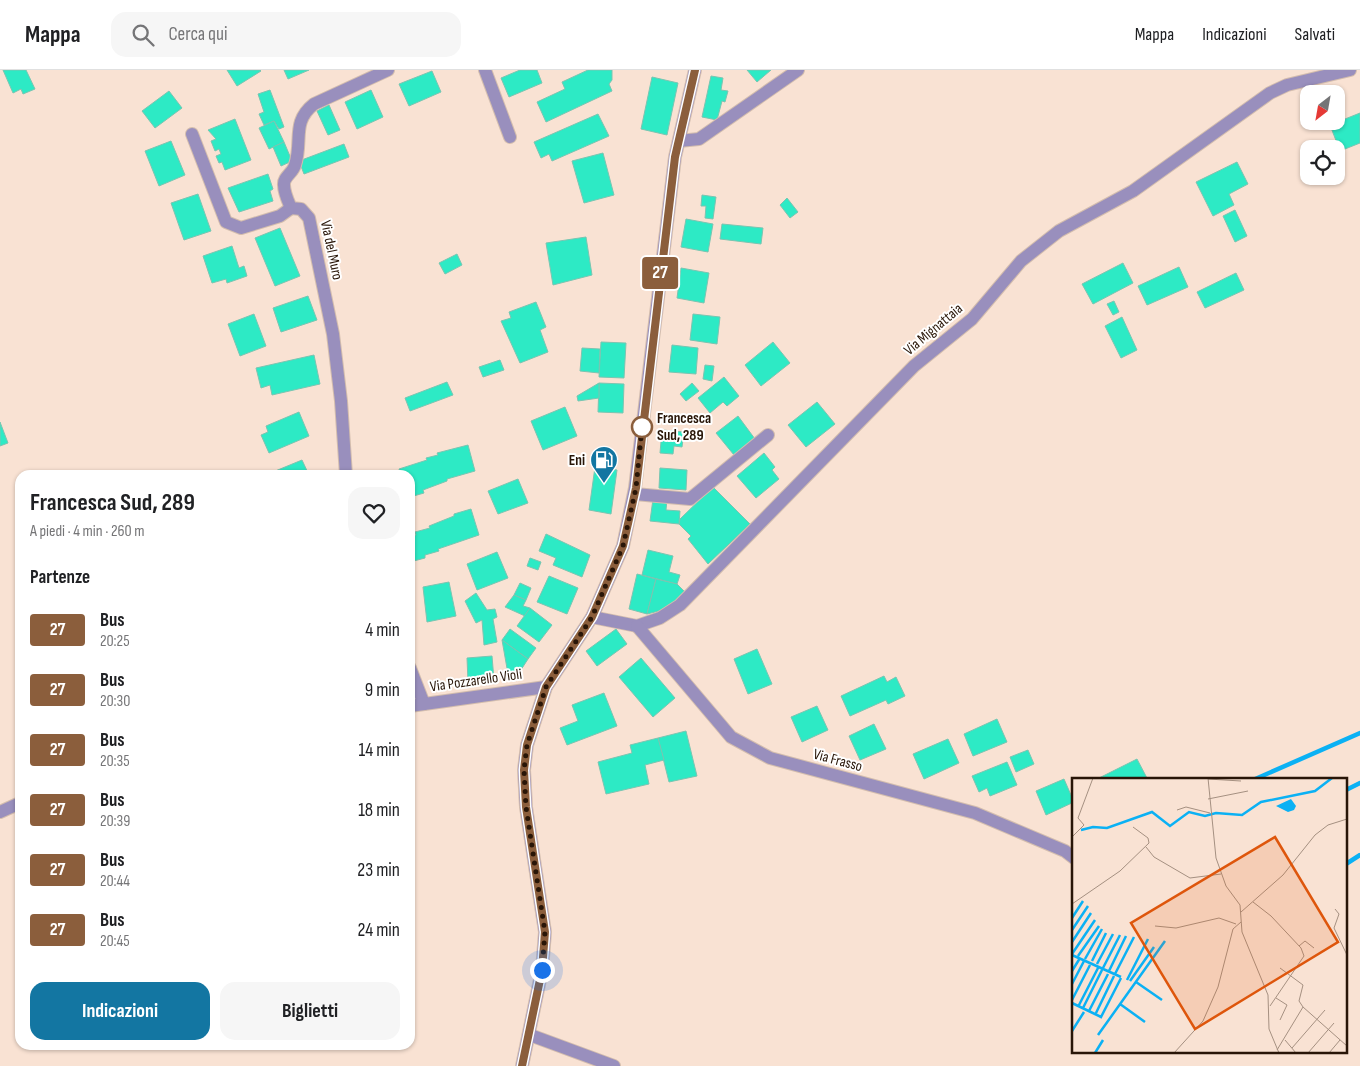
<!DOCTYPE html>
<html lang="it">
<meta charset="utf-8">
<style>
body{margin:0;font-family:"Sofia Sans Condensed",sans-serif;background:#f6f6f6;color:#202124;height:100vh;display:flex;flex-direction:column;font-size:19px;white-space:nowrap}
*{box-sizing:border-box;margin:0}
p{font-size:16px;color:#757577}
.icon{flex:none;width:28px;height:28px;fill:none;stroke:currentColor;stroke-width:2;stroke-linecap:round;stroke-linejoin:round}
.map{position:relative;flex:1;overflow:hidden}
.side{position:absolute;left:15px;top:400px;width:400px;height:580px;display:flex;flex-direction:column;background:#fff;border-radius:15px;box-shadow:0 1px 4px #0004}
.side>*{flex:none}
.badge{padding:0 10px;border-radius:4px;font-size:18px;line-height:32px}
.needle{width:32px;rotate:211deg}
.tools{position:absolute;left:1300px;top:15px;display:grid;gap:10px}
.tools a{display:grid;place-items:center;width:45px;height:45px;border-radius:10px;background:#fff;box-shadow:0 1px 4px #0004;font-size:25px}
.you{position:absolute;width:25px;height:25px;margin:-12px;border:4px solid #fff;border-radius:50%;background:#1a73e8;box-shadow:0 0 0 8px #1a73e833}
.map>.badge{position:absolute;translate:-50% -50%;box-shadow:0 0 0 2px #fff}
h2{padding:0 15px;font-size:19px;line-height:45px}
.round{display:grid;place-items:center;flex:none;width:52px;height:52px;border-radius:15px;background:#f6f6f6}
.overview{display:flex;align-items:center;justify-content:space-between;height:85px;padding:0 15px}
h1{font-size:24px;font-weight:700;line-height:38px}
.button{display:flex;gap:10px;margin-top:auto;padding:10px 15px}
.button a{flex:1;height:58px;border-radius:15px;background:#1376a2;color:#fff;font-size:20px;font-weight:700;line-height:58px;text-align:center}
.button a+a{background:#f6f6f6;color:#202124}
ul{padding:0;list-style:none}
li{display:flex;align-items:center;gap:15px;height:60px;padding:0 15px}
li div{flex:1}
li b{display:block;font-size:19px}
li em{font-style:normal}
li .badge{min-width:55px;font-weight:700;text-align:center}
header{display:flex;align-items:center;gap:30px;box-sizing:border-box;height:70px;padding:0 25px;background:#fff;border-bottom:1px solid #e0e0e0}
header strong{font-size:24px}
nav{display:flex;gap:28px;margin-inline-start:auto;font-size:18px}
.search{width:350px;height:45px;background:#f6f6f6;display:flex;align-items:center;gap:12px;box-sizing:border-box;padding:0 18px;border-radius:15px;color:#757577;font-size:19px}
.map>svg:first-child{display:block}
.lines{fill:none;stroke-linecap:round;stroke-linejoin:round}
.stream{stroke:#0bb1f4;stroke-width:4.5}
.building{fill:#2deac5;stroke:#7ac5b1}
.minor-casing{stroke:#d3bdae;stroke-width:14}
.minor{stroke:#998fbd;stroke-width:12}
.line-casing{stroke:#fff;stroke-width:11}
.line{stroke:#8b5e3c;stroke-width:8}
.walk{stroke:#281507;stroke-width:5;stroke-dasharray:0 9}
.stop-dot{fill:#fff;stroke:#8b5e3c;stroke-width:2.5}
.labels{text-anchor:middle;stroke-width:4;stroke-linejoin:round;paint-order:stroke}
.street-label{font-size:15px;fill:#281507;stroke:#fff}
.stop-label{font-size:15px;font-weight:bold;fill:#281507;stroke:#fff;text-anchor:start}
.poi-label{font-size:15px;font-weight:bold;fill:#281507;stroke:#fff;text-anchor:end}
.inset-river{fill:none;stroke:#0bb1f4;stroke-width:2.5}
.inset-road{fill:none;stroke:#a59081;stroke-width:1}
.view{fill:#de560c;fill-opacity:0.15;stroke:#de560c;stroke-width:2.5}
.inset-edge{fill:none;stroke:#281507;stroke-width:2.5}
</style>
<header>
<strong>Mappa</strong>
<div class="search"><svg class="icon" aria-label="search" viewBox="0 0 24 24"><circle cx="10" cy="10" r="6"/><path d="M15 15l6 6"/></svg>Cerca qui</div>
<nav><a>Mappa</a><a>Indicazioni</a><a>Salvati</a></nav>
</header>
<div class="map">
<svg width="1360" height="996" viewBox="0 0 1360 996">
<rect width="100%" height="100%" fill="#f9e2d3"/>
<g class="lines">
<g class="stream">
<path d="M1253,710L1360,663"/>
<path d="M1346,720L1360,713"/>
<path d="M1346,794L1360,785"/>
</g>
</g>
<g class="building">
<path d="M3,0H26L35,19L23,24L21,19L13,23Z"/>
<path d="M227,0H260L261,1L237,16Z"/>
<path d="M284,0H309L288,9Z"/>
<path d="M520,0H537L542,13L509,27L501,8Z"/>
<path d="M588,0H612V10L609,14L612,21L546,52L537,32L565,19L562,12Z"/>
<path d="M747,0H771L757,12Z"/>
<path d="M432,1L441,22L409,36L399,14Z"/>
<path d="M711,6L723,8L721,20L728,21L725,32L722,31L717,50L702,47Z"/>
<path d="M652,7L678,13L667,65L641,59Z"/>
<path d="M270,20L284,57L279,59L274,51L264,55L259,44L264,42L258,24Z"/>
<path d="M371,20L383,47L357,59L345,32Z"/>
<path d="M169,21L182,38L155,58L142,41Z"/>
<path d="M329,35L340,60L328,65L317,41Z"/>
<path d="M1360,43V73L1340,81L1330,55Z"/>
<path d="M598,44L609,66L552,91L549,84L541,88L534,72Z"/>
<path d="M235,49L251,90L225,100L222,92L219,93L216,86L221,84L219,79L215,81L211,71L216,69L208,60Z"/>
<path d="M274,51L284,72L269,79L259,58Z"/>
<path d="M171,71L185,105L159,116L145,81Z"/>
<path d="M284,72L292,91L281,96L273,77Z"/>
<path d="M344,74L349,87L304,104L299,91Z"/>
<path d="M603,83L614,125L584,133L572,91Z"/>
<path d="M1237,92L1248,114L1229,124L1234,135L1213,146L1196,112Z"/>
<path d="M268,104L273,119L270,121L273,131L239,142L228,118Z"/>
<path d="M198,124L211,161L184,170L171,133Z"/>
<path d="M702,125L716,127L713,149L705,148L706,136H701Z"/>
<path d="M787,128L798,142L790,148L780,135Z"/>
<path d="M1235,140L1247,166L1235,172L1223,146Z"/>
<path d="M686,149L713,154L708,182L681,177Z"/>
<path d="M722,154L763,158L761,174L720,169Z"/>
<path d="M280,158L300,206L275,216L255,168Z"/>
<path d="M586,167L592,205L553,215L546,173Z"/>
<path d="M232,176L239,198L244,196L247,206L227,213L226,209L212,213L203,186Z"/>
<path d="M457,184L462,195L445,204L439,193Z"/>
<path d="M1123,193L1133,213L1093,234L1082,214Z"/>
<path d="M1179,197L1188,217L1147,235L1138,216Z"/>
<path d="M681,198L709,203L704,233L677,228Z"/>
<path d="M1236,203L1244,220L1205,238L1197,222Z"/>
<path d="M308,226L317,250L281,262L273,238Z"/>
<path d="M1114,231L1119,242L1113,245L1107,234Z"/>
<path d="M536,232L546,257L540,260L548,282L520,293L501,251L511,248L509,242Z"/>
<path d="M254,244L266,276L240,286L228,254Z"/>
<path d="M693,244L720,247L717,274L690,270Z"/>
<path d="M1122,247L1137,280L1121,288L1105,256Z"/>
<path d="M601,272L626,273L624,308L599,307Z"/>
<path d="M773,272L790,293L761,316L745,295Z"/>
<path d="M672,275L698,278L696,304L669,302Z"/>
<path d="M582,278L600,279L599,303L580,301Z"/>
<path d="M314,285L320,314L272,325L270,315L261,318L256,298Z"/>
<path d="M500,290L504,300L483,307L479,297Z"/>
<path d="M705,295L714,296L712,311L703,309Z"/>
<path d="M724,307L739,326L727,336L723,332L710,343L698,328Z"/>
<path d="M447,312L453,325L410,341L405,328Z"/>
<path d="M599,313L624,314L623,343L598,342Z"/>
<path d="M599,313V328L578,331L577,326Z"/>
<path d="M692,313L699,321L686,331L680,324Z"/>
<path d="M817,332L835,354L806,377L788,355Z"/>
<path d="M565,337L577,366L543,380L531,351Z"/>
<path d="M299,342L309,366L269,383L261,365L268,362L266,356Z"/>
<path d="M738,346L755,369L734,385L716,363Z"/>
<path d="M0,352L8,373L0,376Z"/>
<path d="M662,360L684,362L682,377L674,376L673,384L660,383Z"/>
<path d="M468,375L475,401L447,409V411L423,420L424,423L410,427V405H401L399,399L427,390L426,388L438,385L437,383Z"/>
<path d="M764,383L775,397L772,400L779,409L756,428L737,406Z"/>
<path d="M302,390L309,405H268V404Z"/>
<path d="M595,397L617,400L611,444L589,440Z"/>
<path d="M660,398L687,400L686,420L659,418Z"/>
<path d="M518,409L528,433L498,444L488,421Z"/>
<path d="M713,417L750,454L708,494L688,469L691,466L679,454L680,449Z"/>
<path d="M653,429L667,430L666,440L680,441L679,454L650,451Z"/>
<path d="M471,439L479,465L438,479L439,481L425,485V488L410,492V467L416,465L415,462L430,458L429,456L454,446V444Z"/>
<path d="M546,464L590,485L582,507L553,495L556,488L539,481Z"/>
<path d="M648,480L673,486L669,502L680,505L677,514L642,505Z"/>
<path d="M497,482L508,508L477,520L467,494Z"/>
<path d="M530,488L541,492L538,500L527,496Z"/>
<path d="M637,504L656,509L647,544L629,539Z"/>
<path d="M549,506L578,518L567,544L537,532Z"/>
<path d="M656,509L677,514L685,522L667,539L647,544Z"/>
<path d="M449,512L456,546L427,552L423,517Z"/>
<path d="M520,513L531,518L526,530L514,525Z"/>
<path d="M476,523L487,540L495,539L497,547L493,549L497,572L484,575L482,550L476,553L465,531Z"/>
<path d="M514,525L526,530L523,536L530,538L525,546L505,537Z"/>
<path d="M530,538L552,555L539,572L517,556Z"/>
<path d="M510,559L536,578L528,589L502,570Z"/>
<path d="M616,559L627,574L597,596L586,581Z"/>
<path d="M502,570L528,589L517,606L508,604Z"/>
<path d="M757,579L772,614L748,624L734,589Z"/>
<path d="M492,586L494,610L468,612L467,588Z"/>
<path d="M641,588L675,628L653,647L619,607Z"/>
<path d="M884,606L887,612L896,607L905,626L888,634L886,630L850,646L841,626Z"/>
<path d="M604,623L617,656L567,675L560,658L578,651L572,635Z"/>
<path d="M817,636L828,660L802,672L791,647Z"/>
<path d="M997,649L1007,672L973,686L964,664Z"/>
<path d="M874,654L886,679L860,690L849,666Z"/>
<path d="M686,661L697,706L669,712L658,668Z"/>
<path d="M658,668L664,690L645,695L649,714L606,724L598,692L632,683L630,675Z"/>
<path d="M948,669L959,693L924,709L913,684Z"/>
<path d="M1028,680L1034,694L1016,702L1010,687Z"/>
<path d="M1137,689L1148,710H1095Z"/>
<path d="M1007,692L1017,715L990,726L987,718L979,722L972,706Z"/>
<path d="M1064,709L1074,732L1046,745L1036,721Z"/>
</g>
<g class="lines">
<defs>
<g id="minor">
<path d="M485,0L510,67"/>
<path d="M192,64L226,152L241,158L280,146L291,138"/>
<path d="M679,71L699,69L798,0"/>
<path d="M346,405L341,331L333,264L309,148L301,139L291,138C288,131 284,123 284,115C283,107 293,103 295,95C303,71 291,52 314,34L388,0"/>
<path d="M635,424L690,429L768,365"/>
<path d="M592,547L637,556L660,548L680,535L914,296L972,249L1021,191L1059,161L1133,121L1270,23L1287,15L1350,0"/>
<path d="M637,556L731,667L770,688L975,743L1065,781L1074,788"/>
<path d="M410,598L424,634"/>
<path d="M410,636L546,617"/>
<path d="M0,742L20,733"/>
<path d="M530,965L614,996"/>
<path d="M522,996L542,900L545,862L526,737L524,700L527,675L546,617L592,547L623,476L635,418L675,87L695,0"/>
</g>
</defs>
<use href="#minor" class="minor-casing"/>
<use href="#minor" class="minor"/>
</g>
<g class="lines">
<defs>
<path id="line" d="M522,996L542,900L545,862L526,737L524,700L527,675L546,617L592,547L623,476L636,418L675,87L695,0"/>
</defs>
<use href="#line" class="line-casing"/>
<use href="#line" class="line"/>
<path class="walk" d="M542,900L545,862L526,737L524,700L527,675L546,617L592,547L623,476L636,418L642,357"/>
</g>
<defs>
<symbol id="fuel-pin" viewBox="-11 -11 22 30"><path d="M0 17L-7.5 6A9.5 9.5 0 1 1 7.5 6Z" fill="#1376a2" stroke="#fff"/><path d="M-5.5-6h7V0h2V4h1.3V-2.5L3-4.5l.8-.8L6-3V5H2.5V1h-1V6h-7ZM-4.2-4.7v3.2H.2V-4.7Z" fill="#fff"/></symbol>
</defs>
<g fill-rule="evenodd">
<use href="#fuel-pin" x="588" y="374" width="32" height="43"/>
</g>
<circle class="stop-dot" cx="642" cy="357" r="10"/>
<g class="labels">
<g class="street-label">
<text transform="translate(332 180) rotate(78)" y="5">Via del Muro</text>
<text transform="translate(933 259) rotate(-40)" y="5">Via Mignattaia</text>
<text transform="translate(476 610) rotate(-8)" y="5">Via Pozzarello Violi</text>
<text transform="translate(838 690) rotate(15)" y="5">Via Frasso</text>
</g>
<g class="stop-label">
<text x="657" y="353">Francesca<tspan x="657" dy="17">Sud, 289</tspan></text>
</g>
<g class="poi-label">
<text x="585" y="395">Eni</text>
</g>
</g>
<g transform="translate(1072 708)">
<rect width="275" height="275" fill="#f9e2d3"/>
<path d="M219,21L224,28L222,32L216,34L204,28Z" fill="#0bb1f4"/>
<path class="inset-river" d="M9,52L21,49L35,50L80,34L98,48L117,34L133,38L144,35L170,37L189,24L243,13L260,0M0,140L11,123M0,152L16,128M0,164L19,135M0,176L23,142M0,177L49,199M6,178L27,148M13,181L30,151M20,183L34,155M25,186L41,156M31,190L48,157M0,193L8,180M37,193L54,158M43,196L62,159M55,202L76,161M58,203L82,169M64,204L90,222M0,206L12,183M0,222L18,187M0,225L29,239L49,200M48,226L73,244M7,227L26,190M11,230L30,192M17,233L36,196M24,235L42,198M0,253L12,234M26,257L93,163M23,275L31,262"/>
<path class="inset-road" d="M136,0L144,80L154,108L168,127L170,154L196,217L197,251L207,275M136,1L169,3M136,21L176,13M105,32L114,29L138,35M0,59L12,47L6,40L21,0M74,69L82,79L118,100L149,96M181,124L199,138L229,170L232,178L198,228M0,126L48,93L77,65L76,60L61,49M263,131L267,136L262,150L275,177M169,134L211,97L243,57L256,47L275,41M83,148L104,150L147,140L164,146M227,168L233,163L242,170M208,190L231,207L227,223L231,229L275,268M204,220L215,227L208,242M213,262L224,275M220,270L253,232M205,272L231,229M102,275L131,243L146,209L161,151L169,144M236,275L262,245M257,275L268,262"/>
<path class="view" d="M203,59L266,164L123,251L59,145Z"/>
<rect width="275" height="275" class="inset-edge"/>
</g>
</svg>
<div class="tools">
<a><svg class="needle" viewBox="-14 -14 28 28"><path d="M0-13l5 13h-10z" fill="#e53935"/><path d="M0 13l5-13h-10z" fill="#757577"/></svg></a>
<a><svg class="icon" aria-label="locate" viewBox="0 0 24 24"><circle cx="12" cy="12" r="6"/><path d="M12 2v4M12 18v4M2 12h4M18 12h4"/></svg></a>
</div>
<div class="you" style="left:542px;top:900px"></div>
<b class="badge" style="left:660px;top:203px;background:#8b5e3c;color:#fff">27</b>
<section class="side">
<div class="overview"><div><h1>Francesca Sud, 289</h1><p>A piedi · 4 min · 260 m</p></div><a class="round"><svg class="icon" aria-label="heart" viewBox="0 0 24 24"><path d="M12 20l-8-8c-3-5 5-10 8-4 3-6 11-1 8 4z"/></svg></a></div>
<h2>Partenze</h2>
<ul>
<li><span class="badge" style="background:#8b5e3c;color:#fff">27</span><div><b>Bus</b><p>20:25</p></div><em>4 min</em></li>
<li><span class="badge" style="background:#8b5e3c;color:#fff">27</span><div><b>Bus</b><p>20:30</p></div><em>9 min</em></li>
<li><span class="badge" style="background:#8b5e3c;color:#fff">27</span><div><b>Bus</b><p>20:35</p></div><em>14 min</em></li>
<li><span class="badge" style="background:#8b5e3c;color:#fff">27</span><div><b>Bus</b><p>20:39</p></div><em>18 min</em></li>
<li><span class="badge" style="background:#8b5e3c;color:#fff">27</span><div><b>Bus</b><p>20:44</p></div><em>23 min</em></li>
<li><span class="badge" style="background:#8b5e3c;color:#fff">27</span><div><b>Bus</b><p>20:45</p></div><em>24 min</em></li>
</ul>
<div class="button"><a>Indicazioni</a><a>Biglietti</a></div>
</section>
</div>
